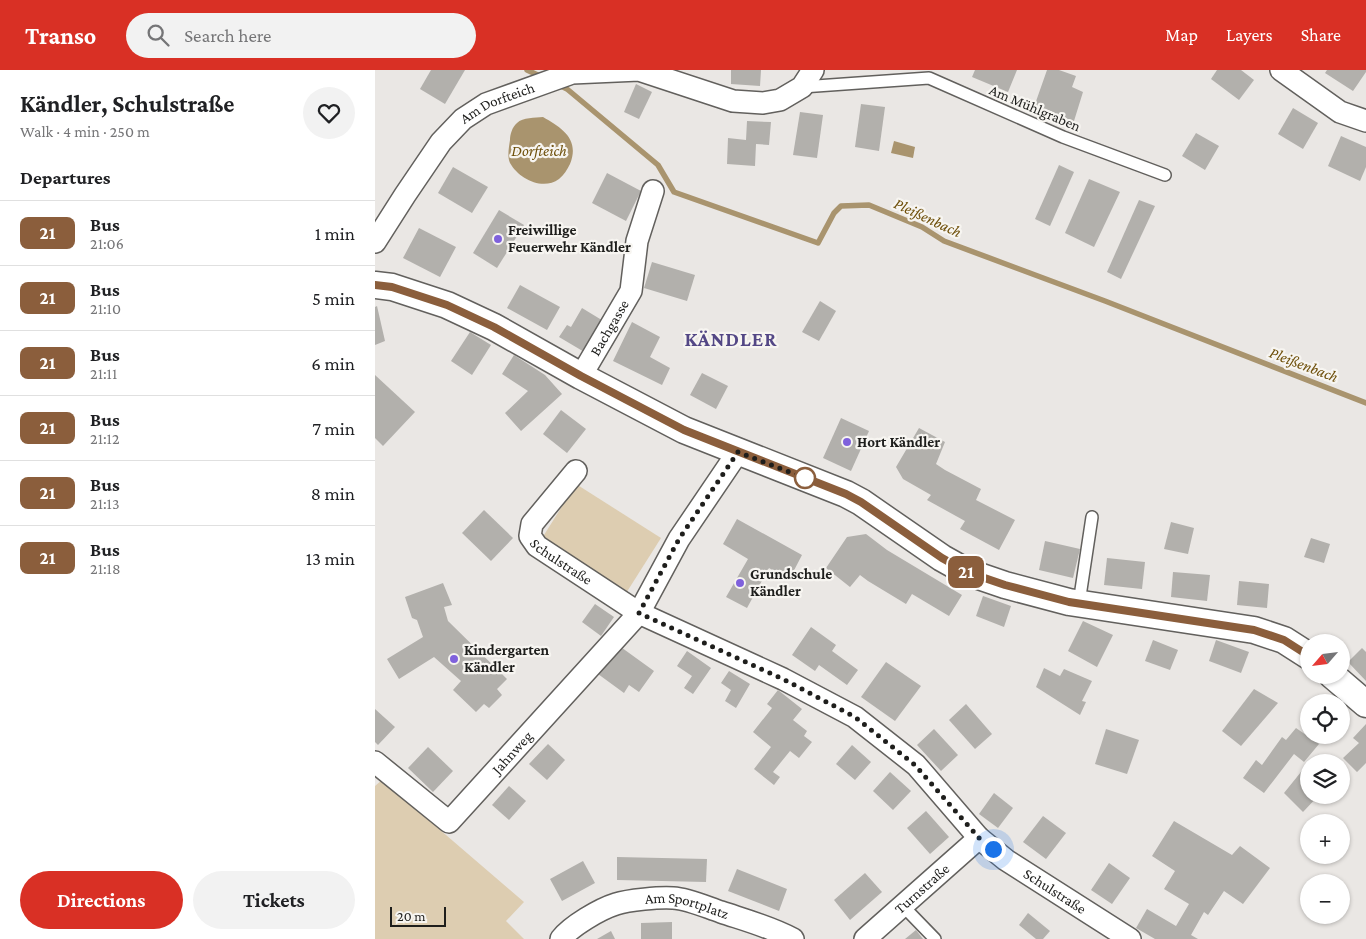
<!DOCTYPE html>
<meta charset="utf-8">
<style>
body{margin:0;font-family:"Crimson Pro",serif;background:#f2f2f2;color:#202124;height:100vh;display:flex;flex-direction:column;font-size:19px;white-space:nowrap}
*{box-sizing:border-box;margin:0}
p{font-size:16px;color:#757577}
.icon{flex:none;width:28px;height:28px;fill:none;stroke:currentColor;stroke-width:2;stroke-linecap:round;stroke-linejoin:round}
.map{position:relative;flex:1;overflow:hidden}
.drawer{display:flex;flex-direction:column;background:#fff;width:375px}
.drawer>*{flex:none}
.badge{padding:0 10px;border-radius:8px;font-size:18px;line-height:32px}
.needle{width:32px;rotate:242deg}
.controls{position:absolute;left:925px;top:564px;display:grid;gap:10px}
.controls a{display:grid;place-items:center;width:50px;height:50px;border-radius:50%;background:#fff;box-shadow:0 1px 4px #0004;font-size:25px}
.scale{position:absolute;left:15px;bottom:12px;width:56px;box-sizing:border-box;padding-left:5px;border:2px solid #1e1e1c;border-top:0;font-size:14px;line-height:18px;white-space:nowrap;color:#1e1e1c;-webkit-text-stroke:4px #f7f5f1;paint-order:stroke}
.you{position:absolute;width:25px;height:25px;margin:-12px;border:4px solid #fff;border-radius:50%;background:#1a73e8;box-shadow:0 0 0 8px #1a73e833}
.map>.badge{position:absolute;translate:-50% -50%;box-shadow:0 0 0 2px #fff}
h2{padding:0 20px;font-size:19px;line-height:45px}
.round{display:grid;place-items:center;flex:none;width:52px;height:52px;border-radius:26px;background:#f2f2f2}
.head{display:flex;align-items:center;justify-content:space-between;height:85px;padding:0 20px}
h1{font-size:24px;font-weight:700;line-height:38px}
.action{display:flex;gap:10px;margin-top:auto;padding:10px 20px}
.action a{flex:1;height:58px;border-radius:30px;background:#d93025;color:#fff;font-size:20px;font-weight:700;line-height:58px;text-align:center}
.action a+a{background:#f2f2f2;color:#202124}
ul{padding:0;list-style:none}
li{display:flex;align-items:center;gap:15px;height:65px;padding:0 20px;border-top:1px solid #e0e0e0}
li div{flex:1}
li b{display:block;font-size:19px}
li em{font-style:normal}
li .badge{min-width:55px;font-weight:700;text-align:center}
header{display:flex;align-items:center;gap:30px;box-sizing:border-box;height:70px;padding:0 25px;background:#d93025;color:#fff}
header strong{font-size:24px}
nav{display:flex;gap:28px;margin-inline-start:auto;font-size:18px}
.search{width:350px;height:45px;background:#f2f2f2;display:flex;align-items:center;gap:12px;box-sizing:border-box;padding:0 18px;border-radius:28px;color:#757577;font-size:19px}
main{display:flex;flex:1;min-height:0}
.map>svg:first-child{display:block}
.green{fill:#ddcdb1}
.water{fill:#a9946e}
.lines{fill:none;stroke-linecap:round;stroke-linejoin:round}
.stream{stroke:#a9946e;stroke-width:5.5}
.building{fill:#b2b0ac}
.service-casing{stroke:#62605d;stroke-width:14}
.minor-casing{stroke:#62605d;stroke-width:24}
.tertiary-casing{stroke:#62605d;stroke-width:29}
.service{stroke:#fff;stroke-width:11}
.minor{stroke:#fff;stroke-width:21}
.tertiary{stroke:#fff;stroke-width:26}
.line-casing{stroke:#fff;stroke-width:11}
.line{stroke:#8b5e3c;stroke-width:8}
.walk{stroke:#1e1e1c;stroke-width:5;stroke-dasharray:0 9}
.poi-dot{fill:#7f61dc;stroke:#f7f5f1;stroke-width:2}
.stop-dot{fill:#fff;stroke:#8b5e3c;stroke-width:2.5}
.labels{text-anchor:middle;stroke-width:4.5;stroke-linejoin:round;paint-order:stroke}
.street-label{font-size:15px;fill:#1e1e1c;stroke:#f7f5f1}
.poi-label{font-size:15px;font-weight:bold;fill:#1e1e1c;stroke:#f7f5f1;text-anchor:start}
.water-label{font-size:16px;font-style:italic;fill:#6f500b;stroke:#f7f5f1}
.district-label{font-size:20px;font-weight:bold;letter-spacing:1px;fill:#534785;stroke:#f7f5f1}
</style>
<header>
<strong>Transo</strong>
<div class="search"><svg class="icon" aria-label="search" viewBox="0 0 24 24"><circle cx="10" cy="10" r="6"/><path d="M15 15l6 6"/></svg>Search here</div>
<nav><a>Map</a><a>Layers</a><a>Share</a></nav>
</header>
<main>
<section class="drawer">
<div class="head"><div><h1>Kändler, Schulstraße</h1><p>Walk · 4 min · 250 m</p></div><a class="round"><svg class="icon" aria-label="heart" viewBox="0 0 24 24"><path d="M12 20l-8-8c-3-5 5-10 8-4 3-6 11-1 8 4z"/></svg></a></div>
<h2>Departures</h2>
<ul>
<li><span class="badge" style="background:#8b5e3c;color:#fff">21</span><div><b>Bus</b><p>21:06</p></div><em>1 min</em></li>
<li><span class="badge" style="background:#8b5e3c;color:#fff">21</span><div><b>Bus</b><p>21:10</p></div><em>5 min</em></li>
<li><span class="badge" style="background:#8b5e3c;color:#fff">21</span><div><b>Bus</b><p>21:11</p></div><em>6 min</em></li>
<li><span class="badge" style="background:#8b5e3c;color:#fff">21</span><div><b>Bus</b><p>21:12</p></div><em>7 min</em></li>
<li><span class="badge" style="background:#8b5e3c;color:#fff">21</span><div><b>Bus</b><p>21:13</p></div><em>8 min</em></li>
<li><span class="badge" style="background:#8b5e3c;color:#fff">21</span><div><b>Bus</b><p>21:18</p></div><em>13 min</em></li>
</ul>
<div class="action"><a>Directions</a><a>Tickets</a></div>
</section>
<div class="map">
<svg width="991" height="869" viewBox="0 0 991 869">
<rect width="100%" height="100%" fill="#eae7e4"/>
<g class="green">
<path d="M201,414L286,468L248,528L164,473Z"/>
<path d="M7,710L149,832L131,851L149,869H0V716Z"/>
</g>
<g class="water">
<path d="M168,47C187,58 205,69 195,94C192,100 189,105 184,109C168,121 144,109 135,93C132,87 134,77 135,70C135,65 137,57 142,53C148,47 160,48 168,47Z"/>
<path d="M519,71L540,77L538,88L516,83Z"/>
</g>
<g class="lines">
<g class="stream">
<path d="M152,0L167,7"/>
<path d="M182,14L192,19L283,95L299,122L443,173L459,143L466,136L494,135L547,157L569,171L730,231L991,333"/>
</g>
</g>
<g class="building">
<path d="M56,0H90L70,34L45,19Z"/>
<path d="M356,0H386L385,16L356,14Z"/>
<path d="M600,0H642L633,22L597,7Z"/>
<path d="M672,0H684L701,6L697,17L708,22L699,51L659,37Z"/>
<path d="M842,0H866L879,10L864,30L836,9Z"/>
<path d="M952,0H991V2L978,21L950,3Z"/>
<path d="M261,14L277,22L264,49L249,42Z"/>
<path d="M486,34L510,37L504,81L480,77Z"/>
<path d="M918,38L943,53L928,79L903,64Z"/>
<path d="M425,42L448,45L442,88L418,85Z"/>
<path d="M372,51L396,52L394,75L381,74L380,96L352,94L353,68L371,70Z"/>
<path d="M821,63L844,76L830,100L807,86Z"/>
<path d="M966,66L991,77V97L985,111L953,96Z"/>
<path d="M684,95L699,102L675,156L660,149Z"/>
<path d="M78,97L113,117L97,143L63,123Z"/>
<path d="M232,103L266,121L251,151L217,133Z"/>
<path d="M714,109L745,122L719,177L690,163Z"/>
<path d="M764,130L780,136L746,209L732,202Z"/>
<path d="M124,140L149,155L122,198L98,183Z"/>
<path d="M44,158L81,177L65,207L28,188Z"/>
<path d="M277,192L320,205L312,231L269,218Z"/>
<path d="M145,215L185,237L172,260L132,238Z"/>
<path d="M445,231L461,241L444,271L427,262Z"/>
<path d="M2,236L10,271L0,275V237Z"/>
<path d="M207,238L230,252L211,283L184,267L192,255L196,257Z"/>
<path d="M257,252L285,267L275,287L295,298L287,315L238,291Z"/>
<path d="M95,262L116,275L97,305L76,291Z"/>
<path d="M139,285L170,305L187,324L146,361L130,343L153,321L127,304Z"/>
<path d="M327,303L353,316L341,339L315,325Z"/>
<path d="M0,305L40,342L8,376L0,368Z"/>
<path d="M186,340L211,359L192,383L168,364Z"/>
<path d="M466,348L494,361L476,401L448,388Z"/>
<path d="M544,358L570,372L561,394L570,400L606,419L601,430L640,450L624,480L585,459L590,451L552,430L556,425L528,409L521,397Z"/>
<path d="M109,440L138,468L116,491L87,463Z"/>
<path d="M362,449L427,485L414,510L394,498L372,538L351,527L373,489L348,474Z"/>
<path d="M796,452L819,458L813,484L789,479Z"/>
<path d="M491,464L512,480L587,525L574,546L537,524L531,534L493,511L485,505L475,517L451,498L472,467Z"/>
<path d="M936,468L955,474L949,493L929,487Z"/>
<path d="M670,471L705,479L698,508L664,500Z"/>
<path d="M732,488L770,492L767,519L729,515Z"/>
<path d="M798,502L835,505L832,531L796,527Z"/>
<path d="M864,511L894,514L892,538L862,535Z"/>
<path d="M68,513L77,535L69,537L73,551L132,609L122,619L127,625L114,638L109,634L101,642L78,620L86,611L59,587L24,609L12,589L48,567L42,550L37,548L30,527Z"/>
<path d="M608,526L636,536L629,557L601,546Z"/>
<path d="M220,534L239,547L226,566L207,552Z"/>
<path d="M708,551L738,565L722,597L693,581Z"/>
<path d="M436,557L461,575L457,581L483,600L472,615L444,595L440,601L417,585Z"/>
<path d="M778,570L803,580L795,600L770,591Z"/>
<path d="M841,570L874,582L866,603L834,591Z"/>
<path d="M243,575L279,601L264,622L254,615L249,623L223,604Z"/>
<path d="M987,578L991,582V611L973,592Z"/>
<path d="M312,581L336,598L318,624L309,618L317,606L302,596Z"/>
<path d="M511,592L546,616L520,651L486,627Z"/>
<path d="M669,598L685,606L689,599L717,611L707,631L711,632L705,645L661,617Z"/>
<path d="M354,601L375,614L361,638L350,631L356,620L346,613Z"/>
<path d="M879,619L903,633L866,676L847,661Z"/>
<path d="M403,620L427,639L418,650L432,661L429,666L437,672L424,688L415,681L398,702L405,707L399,715L379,699L396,677L378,662L397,638L392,634Z"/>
<path d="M591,634L617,664L600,679L574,650Z"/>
<path d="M0,639L20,657L3,675L0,672Z"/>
<path d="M991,654V693L982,702L968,688L984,673L978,668Z"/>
<path d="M921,658L944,674L929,692L919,684L889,723L868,708L881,690L887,695L907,667L911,670Z"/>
<path d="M559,659L583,685L566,701L542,675Z"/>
<path d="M731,659L764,670L752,704L720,694Z"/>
<path d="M173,674L190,690L172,710L154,694Z"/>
<path d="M477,675L496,692L480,710L461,694Z"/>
<path d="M53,677L78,701L58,722L33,698Z"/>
<path d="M934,692V725H944L928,742L909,723Z"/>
<path d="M515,702L536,721L518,740L498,721Z"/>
<path d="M134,716L151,731L134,750L117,735Z"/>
<path d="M619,723L638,738L623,758L604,744Z"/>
<path d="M551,741L574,767L555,784L532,758Z"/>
<path d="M668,746L691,763L671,789L648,772Z"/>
<path d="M799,751L857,785L865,776L895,798L868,834L849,821L833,845L829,842L816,865L823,869H780L761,858L772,839L801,856L814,834L789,819L800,801L777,786Z"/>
<path d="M242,787L332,789L331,812L242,810Z"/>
<path d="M208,791L220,813L187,831L175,809Z"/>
<path d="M734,793L755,808L737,834L716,820Z"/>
<path d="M362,799L412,819L404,841L353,821Z"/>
<path d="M490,803L507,822L475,850L459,830Z"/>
<path d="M653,843L675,861L668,869H661L644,855Z"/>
<path d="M297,852V869H266V853Z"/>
<path d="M541,860L548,869H530Z"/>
<path d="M236,861L240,869H222Z"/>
</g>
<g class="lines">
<defs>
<g id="service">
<path d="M427,17L554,8L688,67L790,105"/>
<path d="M704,533L717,447"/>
<path d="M527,835L560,869"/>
</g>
<g id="minor">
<path d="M906,0L965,42L991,51"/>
<path id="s1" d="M0,172L30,125L66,72L88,49L111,34L197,3L264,0L358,31L388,33L405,30L427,17L438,0"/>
<path id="s2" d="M206,306L256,221L262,171L278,121"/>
<path id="s3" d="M201,401L157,454L155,466L162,476L264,543L408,609L480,647L541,695L604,768L631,790L755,869"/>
<path id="s4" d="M0,692L74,752L264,543L304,469L363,382"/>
<path id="s5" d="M186,869C196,856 225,839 241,834C253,830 285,827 298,828C314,829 331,837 346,842C370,850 396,857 418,869"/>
<path id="s6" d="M490,869L604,768"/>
</g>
<g id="tertiary">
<path d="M0,215L17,217L72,235L119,257L206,306L309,360L471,424L486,432L567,488L592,502L630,515L694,532L879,560L909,570L934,586"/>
<path d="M957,605L991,634"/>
</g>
</defs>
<use href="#service" class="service-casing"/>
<use href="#minor" class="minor-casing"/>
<use href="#tertiary" class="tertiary-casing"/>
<use href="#service" class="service"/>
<use href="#minor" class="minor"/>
<use href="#tertiary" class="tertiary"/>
</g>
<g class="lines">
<defs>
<path id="line" d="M0,215L17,217L72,235L119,257L206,306L309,360L471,424L486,432L567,488L592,502L630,515L694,532L879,560L909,570L934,586"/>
</defs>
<use href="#line" class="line-casing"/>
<use href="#line" class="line"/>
<path class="walk" d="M430,408L363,382L304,469L264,543L408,609L480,647L540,695L604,768L618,779"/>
</g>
<g class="poi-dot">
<circle cx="123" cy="169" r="5"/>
<circle cx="472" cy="372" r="5"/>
<circle cx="365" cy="513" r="5"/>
<circle cx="79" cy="589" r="5"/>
</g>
<circle class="stop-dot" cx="430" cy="408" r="10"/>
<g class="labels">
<g class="street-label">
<text dy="5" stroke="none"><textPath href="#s1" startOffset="190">Am Dorfteich</textPath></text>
<text transform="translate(660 38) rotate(23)" y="5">Am Mühlgraben</text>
<text dy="5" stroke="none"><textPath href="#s2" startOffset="56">Bachgasse</textPath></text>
<text dy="5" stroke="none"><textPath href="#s3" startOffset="122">Schulstraße</textPath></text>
<text dy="5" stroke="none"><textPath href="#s4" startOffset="189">Jahnweg</textPath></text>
<text dy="5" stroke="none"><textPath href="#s6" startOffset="76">Turnstraße</textPath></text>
<text dy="5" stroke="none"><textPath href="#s3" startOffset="722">Schulstraße</textPath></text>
<text dy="5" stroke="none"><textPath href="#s5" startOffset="138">Am Sportplatz</textPath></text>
</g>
<g class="poi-label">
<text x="133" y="165">Freiwillige<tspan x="133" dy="17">Feuerwehr Kändler</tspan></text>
<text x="482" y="377">Hort Kändler</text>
<text x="375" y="509">Grundschule<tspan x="375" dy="17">Kändler</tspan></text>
<text x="89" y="585">Kindergarten<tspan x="89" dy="17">Kändler</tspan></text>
</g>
<g class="water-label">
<text x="164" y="86">Dorfteich</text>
<text transform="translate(553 147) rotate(25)" y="6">Pleißenbach</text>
<text transform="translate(929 294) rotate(21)" y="6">Pleißenbach</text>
</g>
<g class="district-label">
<text x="356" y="276">KÄNDLER</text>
</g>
</g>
</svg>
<div class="controls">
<a><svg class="needle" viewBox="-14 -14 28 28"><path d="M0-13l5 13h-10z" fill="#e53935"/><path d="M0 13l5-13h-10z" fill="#757577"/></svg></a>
<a><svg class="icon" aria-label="locate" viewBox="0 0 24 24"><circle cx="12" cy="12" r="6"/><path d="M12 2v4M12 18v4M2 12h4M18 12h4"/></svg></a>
<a><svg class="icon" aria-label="layers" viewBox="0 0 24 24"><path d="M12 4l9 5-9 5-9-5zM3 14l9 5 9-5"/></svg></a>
<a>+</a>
<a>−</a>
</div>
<div class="scale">20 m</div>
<div class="you" style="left:618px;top:779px"></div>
<b class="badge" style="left:591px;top:502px;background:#8b5e3c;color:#fff">21</b>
</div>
</main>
